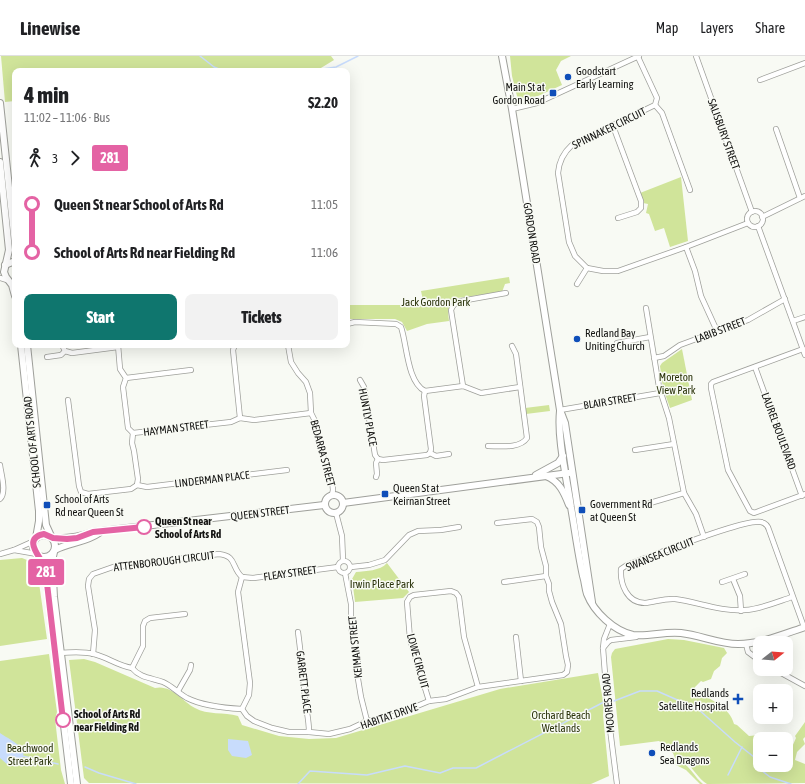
<!DOCTYPE html>
<meta charset="utf-8">
<style>
body{margin:0;font-family:"Asap Condensed",sans-serif;background:#f2f2f2;color:#202124;height:100vh;display:flex;flex-direction:column;font-size:15px;white-space:nowrap}
*{box-sizing:border-box;margin:0}
p{font-size:13px;color:#757577}
.icon{flex:none;width:22px;height:22px;fill:none;stroke:currentColor;stroke-width:2;stroke-linecap:round;stroke-linejoin:round}
.map{position:relative;flex:1;overflow:hidden}
.side{position:absolute;left:12px;top:12px;width:338px;height:280px;display:flex;flex-direction:column;background:#fff;border-radius:8px;box-shadow:0 4px 16px #0002}
.side>*{flex:none}
.badge{padding:0 8px;border-radius:3px;font-size:14px;line-height:26px}
.needle{width:26px;rotate:73deg}
.controls{position:absolute;left:753px;top:580px;display:grid;gap:8px}
.controls a{display:grid;place-items:center;width:40px;height:40px;border-radius:8px;background:#fff;box-shadow:0 4px 16px #0002;font-size:20px}
.map>.badge{position:absolute;translate:-50% -50%;box-shadow:0 0 0 2px #fff}
.legs{display:flex;align-items:center;gap:6px;height:44px;padding:0 12px;font-size:13px}
.legs p{margin-inline-start:auto}
.headline{display:flex;align-items:center;justify-content:space-between;height:68px;padding:0 12px}
h1{font-size:22px;font-weight:800;line-height:30px}
.action{display:flex;gap:8px;margin-top:auto;padding:8px 12px}
.action a{flex:1;height:46px;border-radius:8px;background:#0f766e;color:#fff;font-size:16px;font-weight:800;line-height:46px;text-align:center}
.action a+a{background:#f2f2f2;color:#202124}
ul{padding:0 12px;list-style:none}
li{display:flex;align-items:center;gap:14px;height:48px;font-size:15px}
li i{display:grid;place-items:center;width:6px;height:100%;margin:0 5px;background:currentColor}
li i::after{content:'';width:10px;height:10px;margin:-5px;border:3px solid;border-radius:50%;background:#fff}
li p{margin-inline-start:auto}
li:first-child i{background:linear-gradient(#0000 50%,currentColor 0)}
li:last-child i{background:linear-gradient(currentColor 50%,#0000 0)}
header{display:flex;align-items:center;gap:24px;box-sizing:border-box;height:56px;padding:0 20px;background:#fff;border-bottom:1px solid #e0e0e0}
header strong{font-size:19px}
nav{display:flex;gap:22px;margin-inline-start:auto;font-size:14px}
.map>svg:first-child{display:block}
.green{fill:#d0e49a}
.water{fill:#c8dcfc}
.lines{fill:none;stroke-linecap:round;stroke-linejoin:round}
.stream{stroke:#c8dcfc;stroke-width:1.5}
.street-casing{stroke:#9fa09b;stroke-width:6}
.secondary-casing{stroke:#9fa09b;stroke-width:8}
.street{stroke:#fff;stroke-width:4.5}
.secondary{stroke:#fff;stroke-width:6}
.line-1-casing{stroke:#fff;stroke-width:9}
.line-1{stroke:#e463a4;stroke-width:6}
.poi-dot{fill:#0f4eb9;stroke:#f8faf4;stroke-width:1.5}
.stop-1-dot{fill:#fff;stroke:#e463a4;stroke-width:2}
.labels{text-anchor:middle;stroke-width:3;stroke-linejoin:round;paint-order:stroke}
.poi-label{font-size:11px;fill:#121210;stroke:#f8faf4;text-anchor:start}
.street-label{font-size:11px;fill:#121210;stroke:#f8faf4}
.park-label{font-size:11px;fill:#293209;stroke:#f8faf4}
.stop-label{font-size:11px;font-weight:bold;fill:#121210;stroke:#f8faf4;text-anchor:start}
</style>
<header>
<strong>Linewise</strong>
<nav><a>Map</a><a>Layers</a><a>Share</a></nav>
</header>
<div class="map">
<svg width="805" height="728" viewBox="0 0 805 728">
<rect width="100%" height="100%" fill="#f8faf4"/>
<g class="green">
<path d="M1,0H331L334,4L316,15H15V45L5,46Z"/>
<path d="M510,0H571L561,5L556,14L562,29L538,40L519,43L517,40L512,20Z"/>
<path d="M681,121L688,185L670,191L664,172L655,175L649,158L646,157L648,148L643,147L640,137Z"/>
<path d="M509,221L510,227L505,228L502,236L457,242C447,248 448,255 449,265L427,268L407,275L402,266L395,263H347V249H424L421,235Z"/>
<path d="M682,293L692,344L670,352L663,332L660,310L662,307Z"/>
<path d="M549,349L550,355L526,358L525,352Z"/>
<path d="M22,502L32,506L37,513L47,583L0,590V504Z"/>
<path d="M387,507L409,536L403,542L355,546L352,523L356,516C366,515 380,515 387,507Z"/>
<path d="M668,583L684,584L724,592L727,597L722,602L720,610L714,615L711,623L703,626L701,625L695,631V634C709,643 730,651 734,668L737,669L749,680L760,679L764,683H760V709H786V692L790,689L792,691L796,682L795,680L805,666V681L803,683L805,688L797,696L795,704L805,708V727L707,728C695,721 690,703 675,702L673,697L659,685L620,690L611,601L612,597L615,593Z"/>
<path d="M49,598L57,656L55,663L61,714L65,728H0V605Z"/>
<path d="M84,603L95,606L155,632C171,628 182,645 195,652C207,659 224,656 238,660L242,669L279,680L309,683L336,682L500,633L598,617L604,650L603,659L609,720L591,728L89,727L84,722L69,604Z"/>
<path d="M675,704C689,706 693,720 703,728H700L686,714L676,709Z"/>
</g>
<g class="water">
<path d="M0,677C13,686 34,693 17,710H9L0,702Z"/>
<path d="M228,683L248,685L252,699L246,702L232,700L228,694Z"/>
</g>
<g class="lines">
<g class="stream">
<path d="M200,0L214,11L224,15"/>
<path d="M309,15L336,11L358,0"/>
<path d="M614,645L640,635H657L698,653L735,686L754,701L761,714L770,721L791,728"/>
<path d="M22,700L58,708"/>
<path d="M85,711L99,717L136,728"/>
<path d="M728,719L742,691"/>
<path d="M298,728L310,715L367,719L405,710L440,717L453,712H476L604,646"/>
</g>
<defs>
<g id="street">
<path d="M696,0L752,156"/>
<path d="M638,1L657,42L655,49L572,89C563,97 559,105 558,117L569,186L575,200L587,212L603,215H618L686,191L748,167"/>
<path d="M760,24L805,7"/>
<path d="M655,49L662,57L690,134"/>
<path d="M512,53L537,47L639,0"/>
<path d="M613,70L641,145V152L637,156L618,162"/>
<path d="M776,73L800,142"/>
<circle cx="755" cy="163" r="8"/>
<path d="M762,161L805,140"/>
<path d="M758,170L805,299"/>
<path d="M686,191L695,215L701,240L717,275"/>
<path d="M0,222L7,224"/>
<path d="M577,228L587,212"/>
<path d="M646,252L659,331L669,362L684,437L696,458L704,481"/>
<path d="M793,265L805,261"/>
<path d="M347,268L355,266L396,268L401,271C407,288 407,326 425,335L463,330L481,337L520,331"/>
<path d="M617,287L650,281"/>
<path d="M62,289L65,295L72,297L118,291"/>
<path d="M118,289L120,313L126,322L123,331L128,372L133,377L231,366L240,362L254,364L311,357"/>
<path d="M235,289L233,294L240,362"/>
<path d="M288,289L291,306L298,317L306,326L310,337L311,357L315,365L322,397L332,424L333,434L332,439"/>
<path d="M803,293L713,326L711,328V332L728,414L750,455L754,457L805,438"/>
<path d="M47,301L61,299L65,295"/>
<path d="M654,302L664,300L680,289L748,264L785,243"/>
<path d="M755,311L802,440"/>
<path d="M126,322L191,314"/>
<path d="M360,324L364,331L375,399L378,403L383,404L427,399L430,397L431,393L424,340L425,335"/>
<path d="M463,330L451,254C453,249 455,247 461,245L506,237"/>
<path d="M68,344L79,430L81,436L88,438L131,433L137,429L138,423L134,395L132,387L133,377"/>
<path d="M560,354L660,337"/>
<path d="M488,390C499,390 520,393 527,382L516,298L512,290"/>
<path d="M635,394L674,388"/>
<path d="M430,397L436,400L449,398"/>
<path d="M0,409C1,418 7,436 0,443"/>
<path d="M376,421L377,418L376,407L378,403"/>
<path d="M137,429L147,431L287,414"/>
<path d="M641,448L650,447L684,437"/>
<path d="M336,457L342,480L343,504"/>
<path d="M14,494L37,498"/>
<path d="M0,498L14,494L34,485"/>
<circle cx="344" cy="511" r="6"/>
<path d="M351,511L369,509L385,504L409,479L418,475L441,474L459,471"/>
<path d="M345,517L351,548V571L358,606V623L361,641L367,665"/>
<path d="M242,521L253,522L338,511"/>
<path d="M733,523L740,540L741,555"/>
<path d="M504,526L546,520"/>
<path d="M722,526L745,518"/>
<path d="M792,541C777,546 761,553 745,554C721,556 698,546 675,543C665,542 655,546 645,547C627,547 620,528 621,513L627,509C649,501 745,462 761,466C766,467 768,470 769,474L804,571"/>
<path d="M610,568L604,583L603,592L608,657L617,728"/>
<path d="M298,576C301,598 303,620 305,642C306,653 309,664 309,676"/>
<path d="M516,581L521,625"/>
<path d="M746,588L748,596L760,605"/>
<path d="M603,592L608,586L611,584L636,581"/>
<path d="M59,597C70,596 83,595 94,598C107,601 118,610 132,612C140,622 152,622 163,626C172,630 178,637 187,642C203,650 223,652 242,653L247,660L254,665L272,672L289,676H309L329,678L350,673L367,665L391,661L429,645L446,643L478,631L563,619L567,616L568,609L566,600L561,568L552,546L549,535V528L546,520V510L541,491L539,471L537,466L532,463L497,467"/>
<path d="M93,598L95,574L88,530L89,523L93,518L113,511L219,498C237,500 231,511 242,521L238,536L250,627L249,639L242,653"/>
<path d="M132,612L143,590V570L145,565L150,562L185,558"/>
<path d="M774,613L805,630"/>
<path d="M178,635L190,614L191,609"/>
<path d="M429,645L410,583L407,546L410,541L414,539L451,535L456,537L459,541L464,581L478,631"/>
</g>
<g id="secondary">
<path d="M502,0L512,53L560,354L565,367L592,546"/>
<path d="M0,47L15,188"/>
<path d="M0,106L9,194L4,216L6,221L12,229L15,240"/>
<path d="M5,209L15,205"/>
<path d="M21,289L39,455V465L36,482"/>
<path d="M27,289L46,469L51,480"/>
<path d="M560,355C557,383 567,423 571,451C575,474 578,497 583,520C585,526 585,532 587,538C594,556 614,575 633,579C649,581 665,575 681,577C700,579 719,588 738,588C760,588 784,578 805,571"/>
<path d="M536,419L558,407L563,400"/>
<path d="M546,420C559,425 564,436 569,449"/>
<circle cx="334" cy="448" r="9"/>
<path d="M343,447L569,417"/>
<circle cx="44" cy="490" r="11"/>
<path d="M53,482C68,483 79,481 93,476L324,449"/>
<path d="M55,494C69,486 85,487 99,477"/>
<path d="M54,496L52,505L54,541L77,728"/>
<path d="M38,499L46,519L71,728"/>
</g>
</defs>
<use href="#street" class="street-casing"/>
<use href="#secondary" class="secondary-casing"/>
<use href="#street" class="street"/>
<use href="#secondary" class="secondary"/>
</g>
<g class="lines">
<defs>
<path id="line-1" d="M63,664L46,519C45,514 44,510 42,506C37,497 24,482 44,478L53,482L67,483L77,482L93,476L144,471"/>
</defs>
<use href="#line-1" class="line-1-casing"/>
<use href="#line-1" class="line-1"/>
</g>
<g class="poi-dot">
<circle cx="568" cy="21" r="4"/>
<rect x="549" y="33" width="8" height="8" rx="2"/>
<circle cx="577" cy="283" r="4"/>
<rect x="381" y="434" width="8" height="8" rx="2"/>
<rect x="43" y="445" width="8" height="8" rx="2"/>
<rect x="578" y="450" width="8" height="8" rx="2"/>
<path d="M736 637h4v4h4v4h-4v4h-4v-4h-4v-4h4z"/>
<circle cx="652" cy="697" r="4"/>
</g>
<g class="stop-1-dot">
<circle cx="144" cy="471" r="7"/>
<circle cx="63" cy="664" r="7"/>
</g>
<g class="labels">
<g class="poi-label">
<text x="576" y="19">Goodstart<tspan x="576" dy="13">Early Learning</tspan></text>
<text x="545" y="35" text-anchor="end">Main St at<tspan x="545" dy="13">Gordon Road</tspan></text>
<text x="585" y="281">Redland Bay<tspan x="585" dy="13">Uniting Church</tspan></text>
<text x="393" y="436">Queen St at<tspan x="393" dy="13">Keirnan Street</tspan></text>
<text x="55" y="447">School of Arts<tspan x="55" dy="13">Rd near Queen St</tspan></text>
<text x="590" y="452">Government Rd<tspan x="590" dy="13">at Queen St</tspan></text>
<text x="729" y="641" text-anchor="end">Redlands<tspan x="729" dy="13">Satellite Hospital</tspan></text>
<text x="660" y="695">Redlands<tspan x="660" dy="13">Sea Dragons</tspan></text>
</g>
<g class="street-label">
<text transform="translate(609 72) rotate(-26)" y="4">SPINNAKER CIRCUIT</text>
<text transform="translate(724 78) rotate(70)" y="4">SALISBURY STREET</text>
<text transform="translate(532 177) rotate(81)" y="4">GORDON ROAD</text>
<text transform="translate(720 274) rotate(-21)" y="4">LABIB STREET</text>
<text transform="translate(610 345) rotate(-9)" y="4">BLAIR STREET</text>
<text transform="translate(368 361) rotate(79)" y="4">HUNTLY PLACE</text>
<text transform="translate(176 372) rotate(-7)" y="4">HAYMAN STREET</text>
<text transform="translate(779 375) rotate(70)" y="4">LAUREL BOULEVARD</text>
<text transform="translate(32 386) rotate(-96)" y="4">SCHOOL OF ARTS ROAD</text>
<text transform="translate(323 397) rotate(75)" y="4">BEDARRA STREET</text>
<text transform="translate(212 423) rotate(-7)" y="4">LINDERMAN PLACE</text>
<text transform="translate(260 457) rotate(-7)" y="4">QUEEN STREET</text>
<text transform="translate(660 498) rotate(-22)" y="4">SWANSEA CIRCUIT</text>
<text transform="translate(164 505) rotate(-7)" y="4">ATTENBOROUGH CIRCUIT</text>
<text transform="translate(290 517) rotate(-8)" y="4">FLEAY STREET</text>
<text transform="translate(355 591) rotate(-96)" y="4">KEIMAN STREET</text>
<text transform="translate(418 605) rotate(75)" y="4">LOWE CIRCUIT</text>
<text transform="translate(304 626) rotate(83)" y="4">GARRETT PLACE</text>
<text transform="translate(608 647) rotate(-95)" y="4">MOORES ROAD</text>
<text transform="translate(389 660) rotate(-19)" y="4">HABITAT DRIVE</text>
</g>
<g class="park-label">
<text x="436" y="250">Jack Gordon Park</text>
<text x="676" y="325">Moreton<tspan x="676" dy="13">View Park</tspan></text>
<text x="382" y="532">Irwin Place Park</text>
<text x="561" y="663">Orchard Beach<tspan x="561" dy="13">Wetlands</tspan></text>
<text x="30" y="696">Beachwood<tspan x="30" dy="13">Street Park</tspan></text>
</g>
<g class="stop-label">
<text x="155" y="469">Queen St near<tspan x="155" dy="13">School of Arts Rd</tspan></text>
<text x="74" y="662">School of Arts Rd<tspan x="74" dy="13">near Fielding Rd</tspan></text>
</g>
</g>
</svg>
<div class="controls">
<a><svg class="needle" viewBox="-14 -14 28 28"><path d="M0-13l5 13h-10z" fill="#e53935"/><path d="M0 13l5-13h-10z" fill="#757577"/></svg></a>
<a>+</a>
<a>−</a>
</div>
<b class="badge" style="left:46px;top:516px;background:#e463a4;color:#fff">281</b>
<section class="side">
<div class="headline"><div><h1>4 min</h1><p>11:02 – 11:06 · Bus</p></div><b>$2.20</b></div>
<div class="legs"><svg class="icon" aria-label="walk" viewBox="0 0 24 24"><circle cx="13" cy="4" r="2"/><path d="M13 8l-2 6 4 7M11 14l-3 7M7 12l3-4h3l4 4"/></svg>3<svg class="icon" aria-label="forward" viewBox="0 0 24 24"><path d="M9 5l7 7-7 7"/></svg><b class="badge" style="background:#e463a4;color:#fff">281</b></div>
<ul>
<li><i style="color:#e463a4"></i><b>Queen St near School of Arts Rd</b><p>11:05</p></li>
<li><i style="color:#e463a4"></i><b>School of Arts Rd near Fielding Rd</b><p>11:06</p></li>
</ul>
<div class="action"><a>Start</a><a>Tickets</a></div>
</section>
</div>
